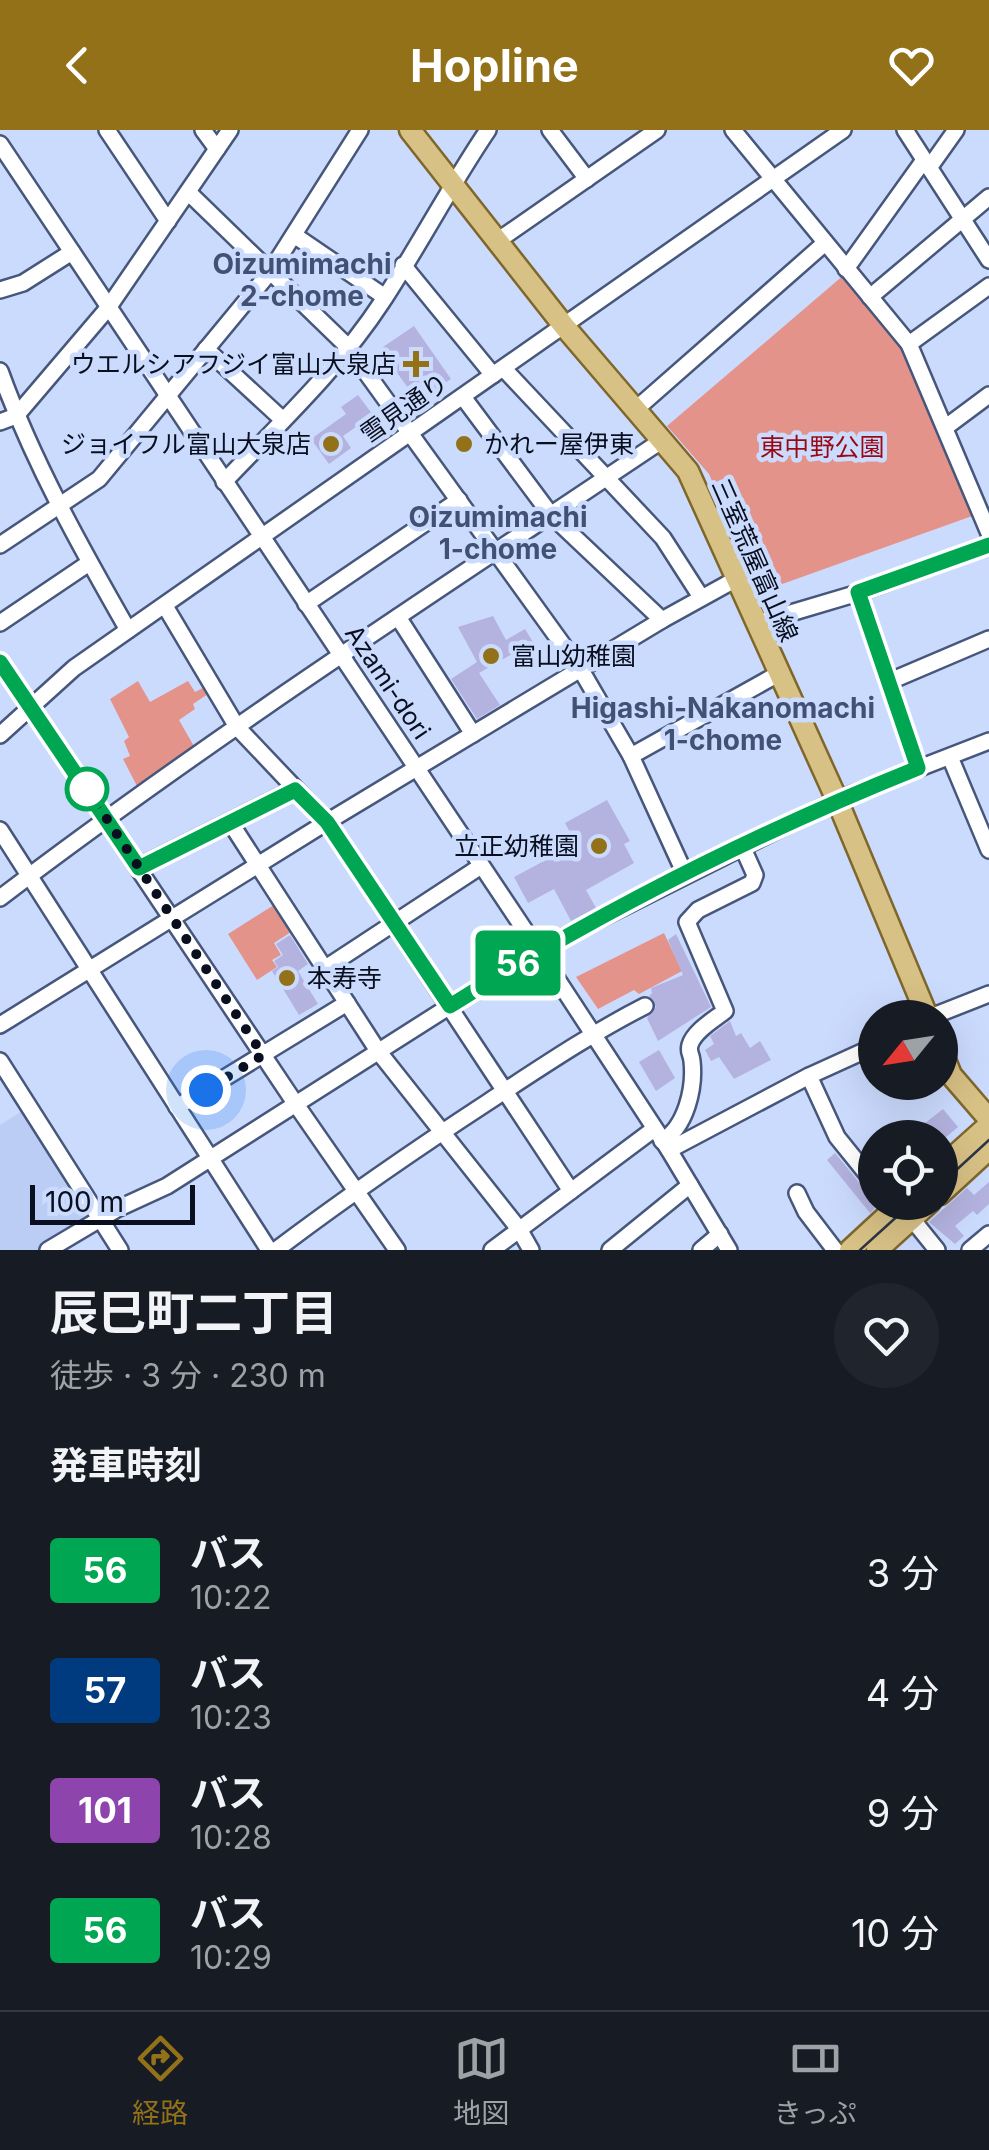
<!DOCTYPE html>
<html lang="ja">
<meta charset="utf-8">
<style>
body{margin:0;font-family:Inter,"Noto Sans JP",sans-serif;background:#20242c;color:#f1f3f6;height:100vh;display:flex;flex-direction:column;font-size:38px;white-space:nowrap}
*{box-sizing:border-box;margin:0}
p{font-size:32px;color:#9ea1a6}
.icon{flex:none;width:55px;height:55px;fill:none;stroke:currentColor;stroke-width:2;stroke-linecap:round;stroke-linejoin:round}
.map{position:relative;height:1120px;overflow:hidden}
.panel{display:flex;flex-direction:column;background:#171b24;flex:1}
.panel>*{flex:none}
.badge{padding:0 20px;border-radius:8px;font-size:35px;line-height:65px}
.needle{width:65px;rotate:240deg}
.buttons{position:absolute;left:858px;top:870px;display:grid;gap:20px}
.buttons a{display:grid;place-items:center;width:100px;height:100px;border-radius:50%;background:#171b24;box-shadow:0 10px 40px #0002;font-size:50px}
.scale{position:absolute;left:30px;bottom:25px;width:165px;box-sizing:border-box;padding-left:10px;border:5px solid #090f1e;border-top:0;font-size:28px;line-height:35px;white-space:nowrap;color:#090f1e;-webkit-text-stroke:8px #cbdbfe;paint-order:stroke}
.you{position:absolute;width:50px;height:50px;margin:-25px;border:8px solid #fff;border-radius:50%;background:#1a73e8;box-shadow:0 0 0 15px #1a73e833}
.map>.badge{position:absolute;translate:-50% -50%;box-shadow:0 0 0 5px #fff}
h2{padding:0 50px;font-size:38px;line-height:90px}
.round{display:grid;place-items:center;flex:none;width:105px;height:105px;border-radius:52px;background:#20242c}
.summary{display:flex;align-items:center;justify-content:space-between;height:170px;padding:0 50px}
h1{font-size:48px;font-weight:700;line-height:75px}
ul{padding:0;list-style:none}
li{display:flex;align-items:center;gap:30px;height:120px;padding:0 50px}
li div{flex:1}
li b{display:block;font-size:38px}
li em{font-style:normal}
li .badge{min-width:110px;font-weight:700;text-align:center}
header{display:flex;justify-content:space-between;align-items:center;height:130px;padding:0 50px;background:#927118;color:#fff;font-size:45px;font-weight:700}
.menu{display:flex;justify-content:space-around;align-items:center;height:140px;border-top:2px solid #363941;background:#171b24;font-size:28px;color:#9ea1a6}
.menu a{display:grid;justify-items:center;gap:5px}
.menu .active{color:#927118}
.map>svg:first-child{display:block}
.built{fill:#bbcdf5}
.green{fill:#e4938a}
.building{fill:#b4b3e0}
.lines{fill:none;stroke-linecap:round;stroke-linejoin:round}
.minor-casing{stroke:#47577c;stroke-width:20}
.major-casing{stroke:#7f672c;stroke-width:25}
.minor{stroke:#fff;stroke-width:15}
.major{stroke:#d8c185;stroke-width:20}
.tram{stroke:#2d3548;stroke-width:2.5}
.line-casing{stroke:#fff;stroke-width:22}
.line{stroke:#00a651;stroke-width:15}
.walk{stroke:#090f1e;stroke-width:10;stroke-dasharray:0 18}
.poi-dot{fill:#927118;stroke:#cbdbfe;stroke-width:4}
.stop-dot{fill:#fff;stroke:#00a651;stroke-width:5}
.labels{text-anchor:middle;stroke-width:9;stroke-linejoin:round;paint-order:stroke}
.poi-label{font-size:25px;fill:#090f1e;stroke:#cbdbfe;text-anchor:end}
.street-label{font-size:25px;fill:#090f1e;stroke:#cbdbfe}
.park-label{font-size:25px;fill:#990913;stroke:#cbdbfe}
.neighbourhood-label{font-size:28px;font-weight:bold;fill:#415075;stroke:#cbdbfe}
</style>
<header><svg class="icon" aria-label="back" viewBox="0 0 24 24"><path d="M15 5l-7 7 7 7"/></svg>Hopline<svg class="icon" aria-label="heart" viewBox="0 0 24 24"><path d="M12 20l-8-8c-3-5 5-10 8-4 3-6 11-1 8 4z"/></svg></header>
<div class="map">
<svg width="989" height="1120" viewBox="0 0 989 1120">
<rect width="100%" height="100%" fill="#cbdbfe"/>
<path class="built" d="M30,976L101,1089L51,1120H0V995Z"/>
<g class="green">
<path d="M845,144L906,223L975,385L760,462L709,344L667,296Z"/>
<path d="M138,551L150,572L188,551L195,562L207,556L211,562L193,574L195,579L179,590L195,618L138,658L123,629L130,626L124,611L129,607L110,569Z"/>
<path d="M274,775L291,802L274,813L281,825L272,830L277,837L257,850L228,804Z"/>
<path d="M664,803L682,841L639,864L634,860L598,879L576,847Z"/>
</g>
<g class="building">
<path d="M414,196L451,249L428,264L408,258L380,219Z"/>
<path d="M358,265L373,285L343,306L351,318L329,334L311,309L346,284L341,277Z"/>
<path d="M493,486L506,510L525,499L533,512L479,543L500,575L477,589L451,549L477,532L458,497Z"/>
<path d="M607,670L630,711L624,714L634,733L586,760L596,778L571,791L554,759L528,773L514,747L576,714L565,693Z"/>
<path d="M676,804L711,877L658,911L647,888L656,877L649,866L652,863L651,858L683,845L668,810Z"/>
<path d="M290,805L308,834L298,841L318,874L299,885L272,841L278,837L274,831L283,825L276,814Z"/>
<path d="M730,891L736,906L741,903L750,918L760,911L771,930L734,949L719,927L711,931L705,920L714,914L710,906Z"/>
<path d="M659,920L675,948L656,961L639,932Z"/>
<path d="M943,979L958,997L945,1008H921L915,1001Z"/>
<path d="M835,1023L866,1061L875,1065V1072H881L870,1083L827,1030Z"/>
<path d="M989,1052V1074L977,1085L973,1081L955,1096L964,1106L955,1114L929,1092L967,1058L974,1065Z"/>
</g>
<g class="lines">
<defs>
<g id="minor">
<path d="M107,0L168,91"/>
<path d="M203,0L217,19"/>
<path d="M550,0L587,49"/>
<path d="M733,0L909,214L989,403"/>
<path d="M905,0L989,130"/>
<path d="M0,14L538,820L669,1020L729,1120"/>
<path d="M929,38L956,0"/>
<path d="M188,62L347,216L581,540L631,626L685,744"/>
<path d="M294,105L385,167"/>
<path d="M496,112L657,0"/>
<path d="M403,135L493,245"/>
<path d="M846,139L924,30"/>
<path d="M0,160L23,153L72,122"/>
<path d="M870,167L989,67"/>
<path d="M909,214L989,156"/>
<path d="M206,219L283,290"/>
<path d="M504,239L663,408L701,467"/>
<path d="M0,241C33,332 80,416 128,500"/>
<path d="M463,267L551,385L662,490"/>
<path d="M635,280L825,113"/>
<path d="M0,292L16,286L108,178L230,0"/>
<path d="M946,297L989,265"/>
<path d="M224,352C278,295 339,238 382,172C419,116 450,56 488,0"/>
<path d="M0,415L99,349L270,142L360,0"/>
<path d="M858,463L918,638"/>
<path d="M306,474L459,370"/>
<path d="M165,476L237,597L327,692L571,1061"/>
<path d="M398,487L473,604"/>
<path d="M0,493L89,433"/>
<path d="M757,493L858,463L989,415"/>
<path d="M0,532L295,973L397,1120"/>
<path d="M888,552L989,509"/>
<path d="M0,605L74,538L843,0"/>
<path d="M631,626L778,544"/>
<path d="M950,627L989,720"/>
<path d="M230,692L378,921L519,1099L531,1120"/>
<path d="M0,700L269,1120"/>
<path d="M139,737L295,659"/>
<path d="M0,768C213,606 439,460 661,311"/>
<path d="M324,839L481,736"/>
<path d="M928,888L989,864"/>
<path d="M0,895L327,692L662,490L738,448"/>
<path d="M0,931L120,1120"/>
<path d="M809,946L837,1007L875,1054"/>
<path d="M177,977L347,873"/>
<path d="M662,1011C686,997 695,958 692,931C691,922 688,923 690,915C694,901 715,889 725,881L687,792L698,780L752,753L755,745L742,716"/>
<path d="M669,1020L809,946L875,916"/>
<path d="M797,1063L806,1082L835,1120"/>
<path d="M912,1089L937,1120"/>
<path d="M48,1120L117,1079L167,1056L538,820L837,670L989,611"/>
<path d="M276,1120C345,1068 416,1019 488,972C540,938 590,904 645,876"/>
<path d="M492,1120L654,999"/>
<path d="M610,1120L690,1055"/>
<path d="M701,1120L720,1104"/>
<path d="M970,1120L989,1104"/>
</g>
<g id="major">
<path d="M410,0L564,196L688,341L837,670L928,888"/>
<path d="M940,917L951,945L989,989"/>
<path d="M940,1039L989,995"/>
<path d="M940,1064L989,1019"/>
<path d="M850,1120L902,1072"/>
<path d="M877,1120L930,1072"/>
</g>
</defs>
<use href="#minor" class="minor-casing"/>
<use href="#major" class="major-casing"/>
<use href="#minor" class="minor"/>
<use href="#major" class="major"/>
<g class="tram">
<path d="M940,1055L989,1010"/>
<path d="M860,1120L913,1072"/>
</g>
</g>
<g class="lines">
<defs>
<path id="line" d="M0,532L139,738L295,660L327,692L450,876C598,783 756,703 918,638L858,462L989,415"/>
</defs>
<use href="#line" class="line-casing"/>
<use href="#line" class="line"/>
<path class="walk" d="M87,659L263,925L206,960"/>
</g>
<g class="poi-dot">
<path d="M411 219h10v10h10v10h-10v10h-10v-10h-10v-10h10z"/>
<circle cx="331" cy="314" r="10"/>
<circle cx="464" cy="314" r="10"/>
<circle cx="491" cy="526" r="10"/>
<circle cx="599" cy="716" r="10"/>
<circle cx="287" cy="848" r="10"/>
</g>
<circle class="stop-dot" cx="87" cy="659" r="20"/>
<g class="labels">
<g class="poi-label">
<text x="396" y="243">ウエルシアフジイ富山大泉店</text>
<text x="311" y="323">ジョイフル富山大泉店</text>
<text x="484" y="323" text-anchor="start">かれー屋伊東</text>
<text x="511" y="535" text-anchor="start">富山幼稚園</text>
<text x="579" y="725">立正幼稚園</text>
<text x="307" y="857" text-anchor="start">本寿寺</text>
</g>
<g class="street-label">
<text transform="translate(404 278) rotate(-35)" y="9">雪見通り</text>
<text transform="translate(755 430) rotate(66)" y="9">三室荒屋富山線</text>
<text transform="translate(388 552) rotate(56)" y="9">Azami-dori</text>
</g>
<g class="park-label">
<text x="822" y="326">東中野公園</text>
</g>
<g class="neighbourhood-label">
<text x="302" y="144">Oizumimachi<tspan x="302" dy="32">2-chome</tspan></text>
<text x="498" y="397">Oizumimachi<tspan x="498" dy="32">1-chome</tspan></text>
<text x="723" y="588">Higashi-Nakanomachi<tspan x="723" dy="32">1-chome</tspan></text>
</g>
</g>
</svg>
<div class="buttons">
<a><svg class="needle" viewBox="-14 -14 28 28"><path d="M0-13l5 13h-10z" fill="#e53935"/><path d="M0 13l5-13h-10z" fill="#9ea1a6"/></svg></a>
<a><svg class="icon" aria-label="locate" viewBox="0 0 24 24"><circle cx="12" cy="12" r="6"/><path d="M12 2v4M12 18v4M2 12h4M18 12h4"/></svg></a>
</div>
<div class="scale">100 m</div>
<div class="you" style="left:206px;top:960px"></div>
<b class="badge" style="left:518px;top:833px;background:#00a651;color:#fff">56</b>
</div>
<section class="panel">
<div class="summary"><div><h1>辰巳町二丁目</h1><p>徒歩 · 3 分 · 230 m</p></div><a class="round"><svg class="icon" aria-label="heart" viewBox="0 0 24 24"><path d="M12 20l-8-8c-3-5 5-10 8-4 3-6 11-1 8 4z"/></svg></a></div>
<h2>発車時刻</h2>
<ul>
<li><span class="badge" style="background:#00a651;color:#fff">56</span><div><b>バス</b><p>10:22</p></div><em>3 分</em></li>
<li><span class="badge" style="background:#003b80;color:#fff">57</span><div><b>バス</b><p>10:23</p></div><em>4 分</em></li>
<li><span class="badge" style="background:#8e44ad;color:#fff">101</span><div><b>バス</b><p>10:28</p></div><em>9 分</em></li>
<li><span class="badge" style="background:#00a651;color:#fff">56</span><div><b>バス</b><p>10:29</p></div><em>10 分</em></li>
</ul>
</section>
<nav class="menu">
<a class="active"><svg class="icon" aria-label="directions" viewBox="0 0 24 24"><path d="M12 3l9 9-9 9-9-9zM9 14v-3h6M13 9l2 2-2 2"/></svg>経路</a>
<a><svg class="icon" aria-label="map" viewBox="0 0 24 24"><path d="M3 6l6-2 6 2 6-2v14l-6 2-6-2-6 2zM9 4v14M15 6v14"/></svg>地図</a>
<a><svg class="icon" aria-label="tickets" viewBox="0 0 24 24"><path d="M3 7h18v10H3zM15 7v10"/></svg>きっぷ</a>
</nav>
